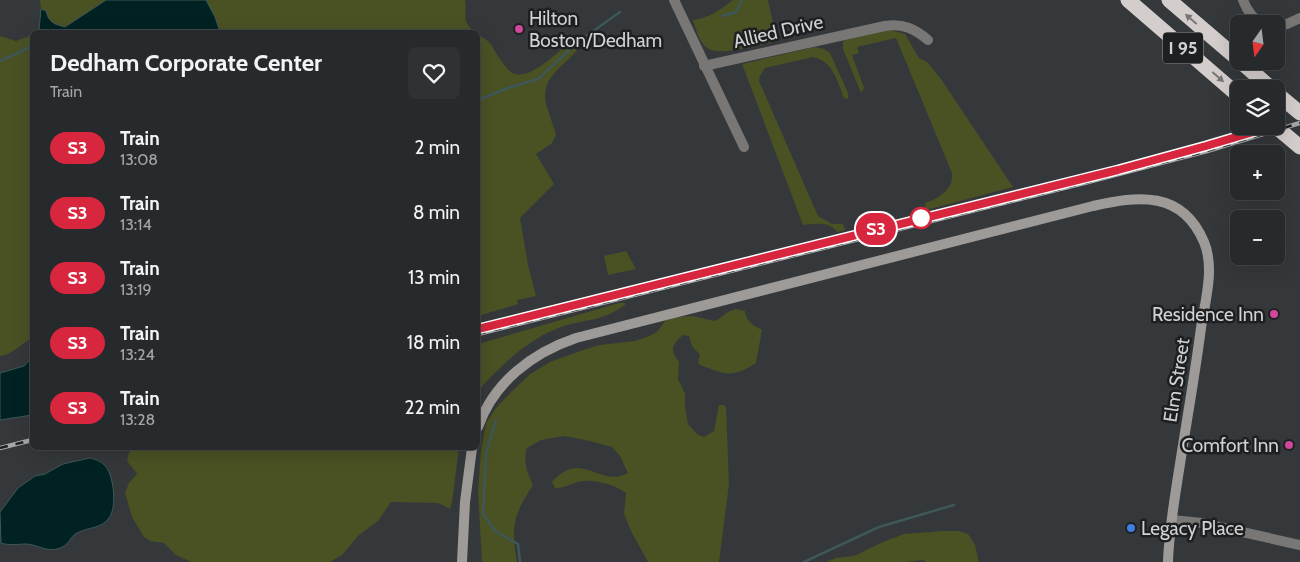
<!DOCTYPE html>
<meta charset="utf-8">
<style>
body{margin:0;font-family:Cabin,sans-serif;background:#2f3234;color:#f1f3f6;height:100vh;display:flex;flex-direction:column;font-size:19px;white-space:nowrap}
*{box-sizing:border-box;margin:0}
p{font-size:16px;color:#a4a7a9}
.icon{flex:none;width:28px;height:28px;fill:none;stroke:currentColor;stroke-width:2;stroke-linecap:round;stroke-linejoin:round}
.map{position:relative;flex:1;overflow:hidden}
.panel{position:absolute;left:30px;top:30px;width:450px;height:420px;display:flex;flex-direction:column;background:#272a2c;border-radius:8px;box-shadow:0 5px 20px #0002,0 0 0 1px #434648}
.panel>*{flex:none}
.badge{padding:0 10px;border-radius:16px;font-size:18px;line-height:32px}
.needle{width:32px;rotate:194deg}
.controls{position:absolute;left:1230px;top:15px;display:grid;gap:10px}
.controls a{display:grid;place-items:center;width:55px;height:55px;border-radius:8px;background:#272a2c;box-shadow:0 5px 20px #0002,0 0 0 1px #434648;font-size:25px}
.map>.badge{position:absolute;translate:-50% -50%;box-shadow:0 0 0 2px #fff}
.round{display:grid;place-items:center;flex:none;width:52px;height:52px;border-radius:8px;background:#2f3234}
.head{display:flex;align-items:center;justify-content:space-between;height:85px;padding:0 20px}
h1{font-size:24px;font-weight:800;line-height:38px}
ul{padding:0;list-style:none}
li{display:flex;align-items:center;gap:15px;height:65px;padding:0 20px}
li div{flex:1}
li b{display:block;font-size:19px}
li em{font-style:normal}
li .badge{min-width:55px;font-weight:700;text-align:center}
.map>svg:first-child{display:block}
.green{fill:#4a5123}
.water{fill:#002223;stroke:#3e5758}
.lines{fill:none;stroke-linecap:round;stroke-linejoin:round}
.stream{stroke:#3e5758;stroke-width:2.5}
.minor{stroke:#797776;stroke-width:10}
.secondary{stroke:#9e9a98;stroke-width:10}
.motorway{stroke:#d3cdcb;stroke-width:15}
.rail-casing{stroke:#a5a8aa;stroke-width:4.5}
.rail{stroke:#1e1f21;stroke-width:2.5;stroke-dasharray:8;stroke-linecap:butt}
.oneway{fill:#787676}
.line-casing{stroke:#fff;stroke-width:11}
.line{stroke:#d7263d;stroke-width:8}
.hotel-dot{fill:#d1479c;stroke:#1e1f21;stroke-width:2}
.stop-dot{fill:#fff;stroke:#d7263d;stroke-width:2.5}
.shop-dot{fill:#3f7fe0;stroke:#1e1f21;stroke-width:2}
.labels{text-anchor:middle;stroke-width:5;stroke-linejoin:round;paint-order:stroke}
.shield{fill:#1e1f21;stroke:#9b9c9e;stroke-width:1}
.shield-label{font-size:18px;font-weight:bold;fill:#d0d2d4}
.poi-label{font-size:19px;fill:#d0d2d4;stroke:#1e1f21;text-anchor:start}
.street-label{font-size:19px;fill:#d0d2d4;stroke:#1e1f21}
</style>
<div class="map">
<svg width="1300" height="562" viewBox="0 0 1300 562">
<rect width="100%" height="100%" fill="#34383b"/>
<g class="green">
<path d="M40,0H465C468,16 460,19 474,32H36L48,18L46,11L41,9Z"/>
<path d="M733,0H768L777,41C762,44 719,57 707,48C699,42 696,29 693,20C709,18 720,10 733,0Z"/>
<path d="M890,30L905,34L919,58L927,62L941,79L1013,187L926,210L925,203C938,199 954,189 952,173L896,38L857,47L859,53L852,55L864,88L861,93L843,49V42L845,40Z"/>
<path d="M32,35V338C21,344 13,354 0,356V36L16,41Z"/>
<path d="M478,35C493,42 491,46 500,59C504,64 508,71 513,73C531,82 564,46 577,36L585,35C579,60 544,69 545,97C545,105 554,126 556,135L552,143L536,154L554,184L520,218L528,265L536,296L517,300L518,304L478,316Z"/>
<path d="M815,47L824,49L830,53L848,93V99L844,98C837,81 833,61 813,57L765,68L760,76L759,81L818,216L832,224H843L845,230L837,232C829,221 815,224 803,225L742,64Z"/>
<path d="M626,251L636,269L608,275L604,256Z"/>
<path d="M619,303H625V305C599,324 582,318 556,329C525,342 506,362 483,385L478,393V344Z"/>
<path d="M736,309L745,311C746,322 753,325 762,330L756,363C732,379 725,374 700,365L698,362L700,355L692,346L689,336L683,335C672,345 669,349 679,362L678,379L685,394V406L688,424L697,434L704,437L714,431L719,405H724L726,407L729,484L719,562H648L632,533L624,514L626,493C616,485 595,480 583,481C573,482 565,489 555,488L552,482C583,448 599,489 628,473L620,456L612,447L590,441L565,436L541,440L527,448C523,462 527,472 533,485C513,516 511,526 517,562H482L478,491L481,450L486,423L496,408L510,393L529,375L550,362L583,350L600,345L635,341L644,338L656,333L666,320L676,317L693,316L714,321L719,319L728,312Z"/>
<path d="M132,448H459L452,502L450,509L438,503L391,502L378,521L359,535L342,555L330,562H191L176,555L164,543L150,541L144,537L132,517L125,493L129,483L137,474C130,461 122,465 132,448Z"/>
<path d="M942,531H959L968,534L975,545L979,562H926L923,560L906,562H826L836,558L854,556L883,542L904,534Z"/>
</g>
<g class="water">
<path d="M106,0H206L215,17L220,32H41L39,30L41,9L46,11C49,23 54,24 65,27Z"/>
<path d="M32,358V415L0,420V373L24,366Z"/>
<path d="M90,458C97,460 101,461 106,467C114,477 117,508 109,518C101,529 88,527 77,533C69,537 70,546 57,549C47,552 38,545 27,544C18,544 10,546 1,543L0,512L18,488L35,476L45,474L63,464Z"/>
</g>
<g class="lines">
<g class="stream">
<path d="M722,16L736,12L742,0"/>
<path d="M0,61L32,46"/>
<path d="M478,100L508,88L538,79L578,42L620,12"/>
<path d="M496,420L486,454L483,514L495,531L518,544L520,562"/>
<path d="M804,562L879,527L954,505"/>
</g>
<g class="minor">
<path d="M674,0L744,147"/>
<path d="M1243,0C1247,11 1253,19 1263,24"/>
<path d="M1276,26L1287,24L1300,18"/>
<path d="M704,66L885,26C903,23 915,29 928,40"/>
<path d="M1172,520L1202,523L1300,545"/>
</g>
<g class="secondary">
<path d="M478,427C494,382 532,353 576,338L1093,206C1138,196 1182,190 1204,242C1215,268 1205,302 1201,328C1195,374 1187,419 1180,464C1175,496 1169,529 1168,562"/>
<path d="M462,562L465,502L472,448"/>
</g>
<g class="motorway">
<path d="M1128,0L1239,96"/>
<path d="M1169,0L1239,60"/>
<path d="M1240,61L1272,89"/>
<path d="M1276,93L1300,113"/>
<path d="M1275,126L1300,147"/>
</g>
<defs>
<g id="rail">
<path d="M478,334L1088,182L1207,151L1300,123"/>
<path d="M0,448L32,440"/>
</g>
</defs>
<use href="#rail" class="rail-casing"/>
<use href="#rail" class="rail"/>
</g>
<defs><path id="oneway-solid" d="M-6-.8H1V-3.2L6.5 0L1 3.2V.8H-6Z" transform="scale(1.25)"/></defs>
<g class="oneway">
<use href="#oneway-solid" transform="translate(1191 19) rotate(-139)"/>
<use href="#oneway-solid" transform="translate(1218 77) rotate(41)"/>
</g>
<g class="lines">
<defs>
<path id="line" d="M478,329L1118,170L1206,146L1273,126"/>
</defs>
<use href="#line" class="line-casing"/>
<use href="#line" class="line"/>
</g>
<g class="hotel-dot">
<circle cx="519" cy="29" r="5"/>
<circle cx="1274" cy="314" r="5"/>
<circle cx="1289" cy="445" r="5"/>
</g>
<circle class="stop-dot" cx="921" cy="218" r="10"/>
<circle class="shop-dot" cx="1131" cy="528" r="5"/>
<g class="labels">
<rect class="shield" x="1163" y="32.5" width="40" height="31" rx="4"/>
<g class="shield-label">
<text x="1183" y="54">I 95</text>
</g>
<g class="poi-label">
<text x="529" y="25">Hilton<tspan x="529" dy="22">Boston/Dedham</tspan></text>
<text x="1264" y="321" text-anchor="end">Residence Inn</text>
<text x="1279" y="452" text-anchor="end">Comfort Inn</text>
<text x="1141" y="535">Legacy Place</text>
</g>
<g class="street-label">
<text transform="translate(778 31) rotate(-13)" y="7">Allied Drive</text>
<text transform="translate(1176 380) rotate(-81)" y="7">Elm Street</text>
</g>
</g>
</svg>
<div class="controls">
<a><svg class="needle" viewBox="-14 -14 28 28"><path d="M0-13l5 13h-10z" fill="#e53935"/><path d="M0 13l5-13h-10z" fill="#a4a7a9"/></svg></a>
<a><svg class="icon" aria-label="layers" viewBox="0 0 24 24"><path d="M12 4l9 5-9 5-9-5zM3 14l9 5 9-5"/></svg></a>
<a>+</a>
<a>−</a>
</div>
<b class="badge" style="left:876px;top:229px;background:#d7263d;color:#fff">S3</b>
<section class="panel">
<div class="head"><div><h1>Dedham Corporate Center</h1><p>Train</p></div><a class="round"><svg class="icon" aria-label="heart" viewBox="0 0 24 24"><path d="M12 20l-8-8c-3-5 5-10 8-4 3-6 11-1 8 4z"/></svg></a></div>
<ul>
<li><span class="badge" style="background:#d7263d;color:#fff">S3</span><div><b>Train</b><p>13:08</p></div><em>2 min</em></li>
<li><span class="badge" style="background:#d7263d;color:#fff">S3</span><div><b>Train</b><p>13:14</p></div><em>8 min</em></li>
<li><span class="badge" style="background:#d7263d;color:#fff">S3</span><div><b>Train</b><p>13:19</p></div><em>13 min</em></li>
<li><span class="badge" style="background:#d7263d;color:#fff">S3</span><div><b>Train</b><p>13:24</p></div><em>18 min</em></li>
<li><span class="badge" style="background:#d7263d;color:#fff">S3</span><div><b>Train</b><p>13:28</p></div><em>22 min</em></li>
</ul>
</section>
</div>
